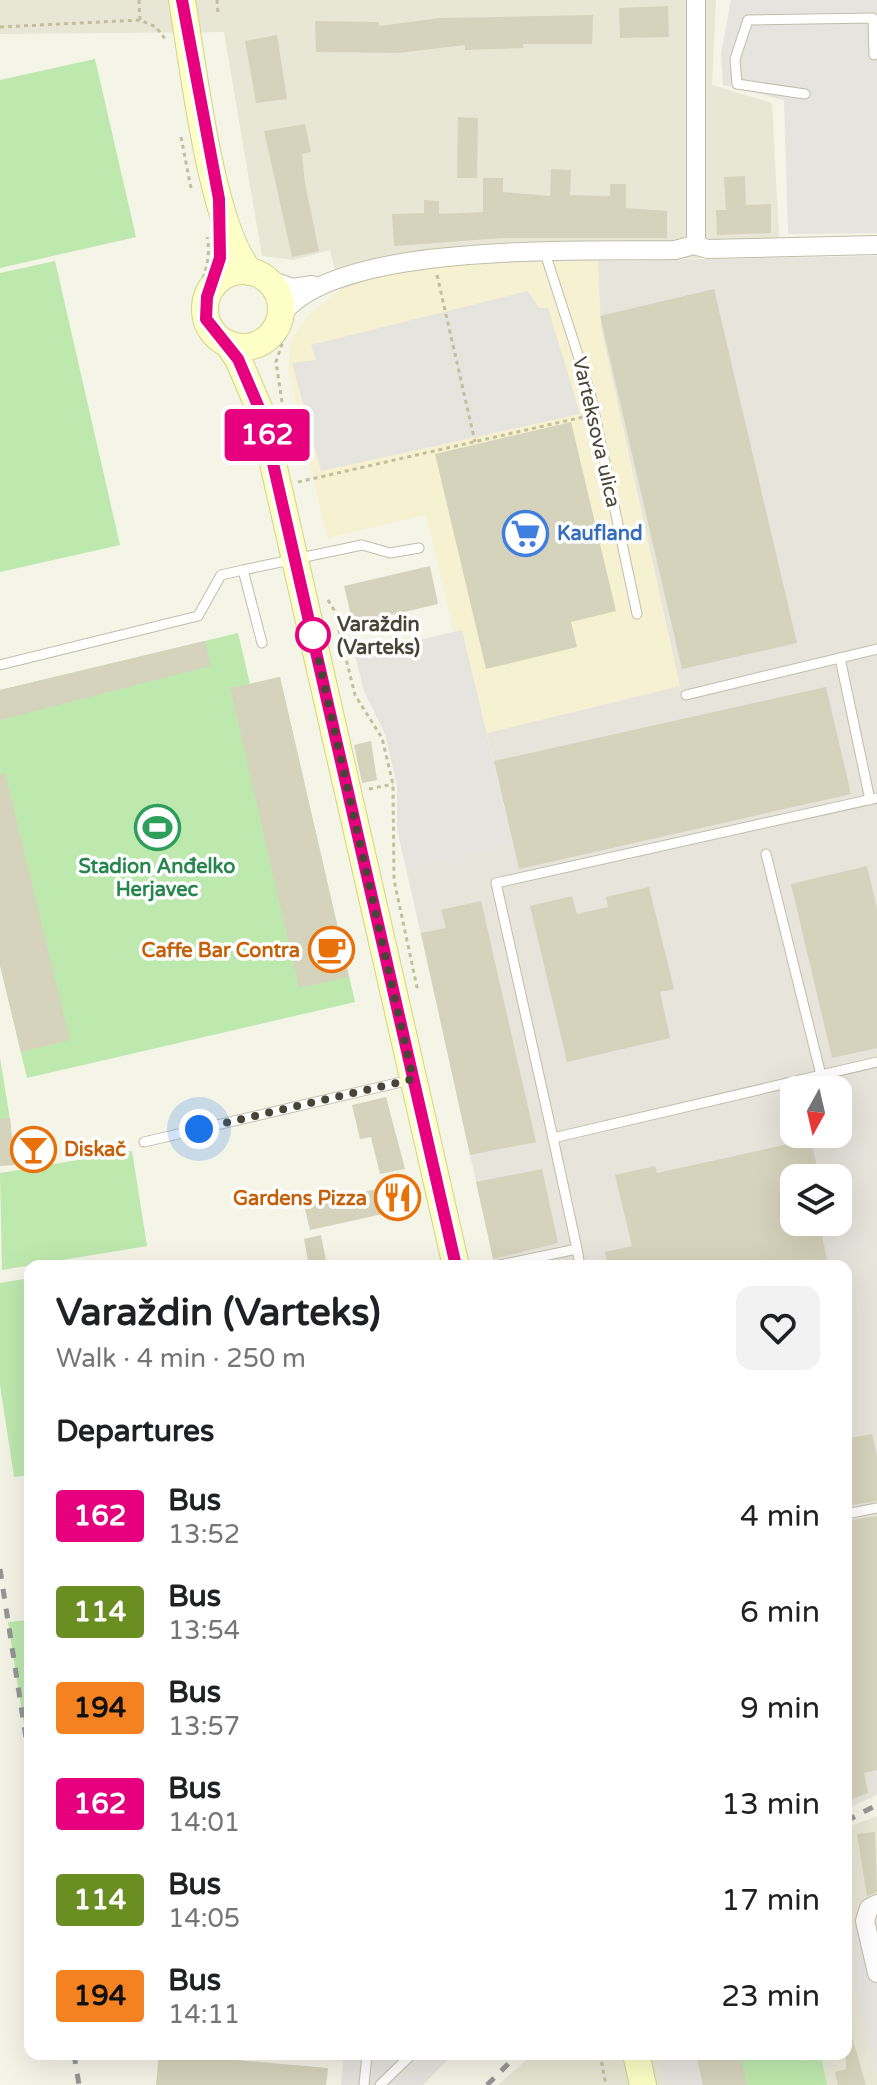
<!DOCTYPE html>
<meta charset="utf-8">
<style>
body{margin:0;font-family:"Varela Round",sans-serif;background:#f2f2f2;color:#202124;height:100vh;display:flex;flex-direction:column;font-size:30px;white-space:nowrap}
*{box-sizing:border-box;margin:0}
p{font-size:26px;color:#757577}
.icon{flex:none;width:44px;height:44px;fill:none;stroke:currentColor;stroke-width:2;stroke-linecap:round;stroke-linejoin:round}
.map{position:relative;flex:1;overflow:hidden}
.panel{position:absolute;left:24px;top:1260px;width:828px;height:800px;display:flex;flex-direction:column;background:#fff;border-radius:16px;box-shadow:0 8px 32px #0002}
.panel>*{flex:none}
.badge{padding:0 16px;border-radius:6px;font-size:28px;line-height:52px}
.needle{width:52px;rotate:188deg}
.controls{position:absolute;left:780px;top:1076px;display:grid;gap:16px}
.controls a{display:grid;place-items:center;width:72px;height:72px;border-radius:16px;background:#fff;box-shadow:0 8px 32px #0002;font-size:40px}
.you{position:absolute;width:40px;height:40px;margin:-20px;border:6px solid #fff;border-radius:50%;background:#1a73e8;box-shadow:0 0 0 12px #1a73e833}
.map>.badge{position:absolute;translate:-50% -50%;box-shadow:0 0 0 4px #fff}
h2{padding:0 32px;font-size:30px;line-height:72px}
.round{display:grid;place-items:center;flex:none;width:84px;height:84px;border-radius:16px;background:#f2f2f2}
.overview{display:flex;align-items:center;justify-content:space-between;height:136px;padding:0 32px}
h1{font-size:38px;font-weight:700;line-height:60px}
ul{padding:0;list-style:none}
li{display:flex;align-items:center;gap:24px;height:96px;padding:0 32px}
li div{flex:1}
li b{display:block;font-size:30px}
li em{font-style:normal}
li .badge{min-width:88px;font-weight:700;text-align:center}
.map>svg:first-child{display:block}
.residential{fill:#e8e7d5}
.commercial{fill:#f6f1d1}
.industrial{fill:#e6e4db;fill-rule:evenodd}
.green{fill:#bee9ae}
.parking{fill:#e5e4df}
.building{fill:#d6d3bc}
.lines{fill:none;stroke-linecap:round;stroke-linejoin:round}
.service-casing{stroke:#c0bea9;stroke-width:11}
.minor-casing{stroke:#c0bea9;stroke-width:20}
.secondary-casing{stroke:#d1d193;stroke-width:28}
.path{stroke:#c2bf9a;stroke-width:3;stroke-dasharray:4 4;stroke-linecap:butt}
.service{stroke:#fff;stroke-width:9}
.minor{stroke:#fff;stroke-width:18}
.secondary{stroke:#fdffc6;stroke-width:26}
.rail{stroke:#969696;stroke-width:5;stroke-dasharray:10 10;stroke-linecap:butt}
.line-casing{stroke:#fff;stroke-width:18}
.line{stroke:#e6007e;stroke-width:12}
.walk{stroke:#474536;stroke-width:8;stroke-dasharray:0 14.4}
.stop-dot{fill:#fff;stroke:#e6007e;stroke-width:4}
.labels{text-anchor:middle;stroke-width:7;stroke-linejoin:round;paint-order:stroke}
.street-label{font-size:20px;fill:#474536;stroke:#fff}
.shop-label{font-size:20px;font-weight:bold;fill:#366cbe;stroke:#fff;text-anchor:start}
.stop-label{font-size:20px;font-weight:bold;fill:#474536;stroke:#fff;text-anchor:start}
.leisure-label{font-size:20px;font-weight:bold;fill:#27864d;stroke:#fff}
.food-label{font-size:20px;font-weight:bold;fill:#c56008;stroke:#fff;text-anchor:end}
</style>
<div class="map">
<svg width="877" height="2085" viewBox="0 0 877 2085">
<rect width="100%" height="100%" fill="#f4f4e7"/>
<g class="residential">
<path d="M0,0H716L712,85L772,103L780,256L416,265L340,290L330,250L294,260L262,256L224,32L0,34Z"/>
<path d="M877,1816V2085H498L533,2054H846V1828Z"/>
</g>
<path class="commercial" d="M598,261L601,327L680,686L487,733L462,631L454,632L426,515L327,538L288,367L291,339L310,314L340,290L415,265Z"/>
<path class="industrial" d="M877,256V1795L846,1809V1266H495L406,868L513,844L487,733L680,686L601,327L598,261ZM794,1090H838V1134H794ZM794,1178H838V1222H794Z"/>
<g class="green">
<path d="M95,59L136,237L0,268V80Z"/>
<path d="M55,261L120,545L0,572V273Z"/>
<path d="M238,633L250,684L280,677L355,1002L27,1078L0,965V690Z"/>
<path d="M0,1058L11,1126L0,1128Z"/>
<path d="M132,1151L147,1246L2,1270L0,1173Z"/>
<path d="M30,1278V1475L14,1477L0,1385V1283Z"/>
<path d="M30,1620V1764L8,1622Z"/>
<path d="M739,2054H800L802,2061L821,2057L827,2085H747Z"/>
</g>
<g class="parking">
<path d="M731,0H877V233L788,234L784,100L723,85L721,54Z"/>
<path d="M528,291L539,308H548L580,414L321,471L292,363L316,360L311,345Z"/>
<path d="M462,630L513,844L406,868L397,829V786L385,734L364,691L355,655Z"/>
<path d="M877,1922V2074L846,1952V1928Z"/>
<path d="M257,2054H453L423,2085H341L343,2061Z"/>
<path d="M658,2054H696L703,2085H666Z"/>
</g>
<g class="building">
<path d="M668,6L669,37L620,38L619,8Z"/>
<path d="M593,15L592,44H523L524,48L465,50V45L398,53L316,52L315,21L379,22V26L440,18Z"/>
<path d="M277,35L287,99L256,103L245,41Z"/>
<path d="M458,117L478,118L477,178H457Z"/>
<path d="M305,124L311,152L302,154L305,183L319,251L292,257L264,131Z"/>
<path d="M551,169L571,170L570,195L610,196V184H626V208L667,211V238H503L394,246L392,214L424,213V200L439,201V214L483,212V178H503V192L550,196Z"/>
<path d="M745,176L746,205L771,204V233L717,235L716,210H726L724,177Z"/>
<path d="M714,289L797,643L682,669L600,316Z"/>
<path d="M571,422L616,611L571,622L577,647L486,669L435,454Z"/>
<path d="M430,566L438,604L353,624L344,586Z"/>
<path d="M205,641L211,666L0,720V690Z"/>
<path d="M280,677L349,977L299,988L230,688Z"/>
<path d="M826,687L851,794L519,869L494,761Z"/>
<path d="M371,741L377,780L362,783L354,745Z"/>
<path d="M5,773L70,1040L21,1052L0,965V774Z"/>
<path d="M867,866L877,909V1048L832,1058L791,884Z"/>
<path d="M649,887L674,989L660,992L670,1038L567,1062L530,906L572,896L577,914L608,907L606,897Z"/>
<path d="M481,901L536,1142L470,1155L421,933L446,928L441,910Z"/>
<path d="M386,1097L405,1169L380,1174L371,1137L360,1139L352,1105Z"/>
<path d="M10,1118L15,1165L0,1166V1119Z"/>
<path d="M811,1139L819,1178H794V1196L782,1198L790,1236L821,1230L828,1266H608L605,1252L632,1246L615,1175L655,1166L657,1173Z"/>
<path d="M542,1169L558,1243L493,1259L476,1182Z"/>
<path d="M395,1185L401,1210L310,1230L304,1205Z"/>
<path d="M321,1235L327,1266H309L304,1239Z"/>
<path d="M872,1434L877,1455V1501L846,1506V1439Z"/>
<path d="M877,1516V1770L864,1773L868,1793L846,1801V1521Z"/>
<path d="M875,1832L877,1892L867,1896L857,1834Z"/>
<path d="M846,2030H850L866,2085H838L835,2072L846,2069Z"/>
<path d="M159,2054H203V2057L328,2068L326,2085H156Z"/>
<path d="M696,2054H740L747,2085H703Z"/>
</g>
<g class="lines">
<defs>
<g id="service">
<path d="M805,94L737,84L735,59L748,20L873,18L874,55"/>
<path d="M545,253L590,392L637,614"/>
<path d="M262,643L243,570L362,545L390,553L419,548"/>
<path d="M840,658L870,800"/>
<path d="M0,665L198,616L221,575L243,570"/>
<path d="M686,695L877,649"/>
<path d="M766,854L821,1075"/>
<path d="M553,1138L496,883L877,798"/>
<path d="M144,1142L410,1080"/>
<path d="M577,1249L553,1138L877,1062"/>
<path d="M495,1266L577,1249L580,1266"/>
<path d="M846,1514L877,1508"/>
<path d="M364,2085L367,2054"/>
<path d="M380,2085L412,2054"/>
</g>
<g id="minor">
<path d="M694,245L708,249L877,245"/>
<path d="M267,279L293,288L312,285"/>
<path d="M280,317C333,240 586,252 675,250L694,245L696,238V0"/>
<path d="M877,1904L869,1908L865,1921L877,1973"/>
</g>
<g id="secondary">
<path d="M182,0C193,64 211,227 250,272"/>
<circle cx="243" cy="309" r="38"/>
<path d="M227,343L238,359L262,415L456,1266"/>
<path d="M636,2054L643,2085"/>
</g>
</defs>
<use href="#service" class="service-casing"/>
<use href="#minor" class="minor-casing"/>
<use href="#secondary" class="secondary-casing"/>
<g class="path">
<path d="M139,0L140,20"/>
<path d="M217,0L218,13"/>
<path d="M0,27L140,20L156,27L166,40"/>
<path d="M181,137L191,188"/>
<path d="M437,275L475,442"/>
<path d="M206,339C178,300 216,279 207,237"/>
<path d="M282,402L276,362L286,332"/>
<path d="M298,482L583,417"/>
<path d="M328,600L334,610L355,695L382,738L393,784L394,880L418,992"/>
<path d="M369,789L393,784"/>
<path d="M600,2054L606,2085"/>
</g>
<use href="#service" class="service"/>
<use href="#minor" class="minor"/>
<use href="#secondary" class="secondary"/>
<g class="rail">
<path d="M0,1569L30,1764"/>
<path d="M846,1821L877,1805"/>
<path d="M74,2054L79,2085"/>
<path d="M487,2085L518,2054"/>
</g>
</g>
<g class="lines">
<defs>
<path id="line" d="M182,0L219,199L220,258L207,297L206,319L238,359L262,415L456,1266"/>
</defs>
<use href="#line" class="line-casing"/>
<use href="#line" class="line"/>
<path class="walk" d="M199,1129L413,1079L313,635"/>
</g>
<defs>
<symbol id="supermarket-ring" viewBox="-11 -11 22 22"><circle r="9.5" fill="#fff" stroke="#3f7fe0" stroke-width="1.5"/><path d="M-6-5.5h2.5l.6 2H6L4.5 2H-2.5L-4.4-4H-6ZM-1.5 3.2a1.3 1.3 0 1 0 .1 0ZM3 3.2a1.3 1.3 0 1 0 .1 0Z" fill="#3f7fe0"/></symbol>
<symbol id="stadium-ring" viewBox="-11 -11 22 22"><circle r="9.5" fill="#fff" stroke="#2e9e5b" stroke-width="1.5"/><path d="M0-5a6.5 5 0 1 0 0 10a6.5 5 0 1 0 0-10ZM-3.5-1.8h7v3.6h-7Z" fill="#2e9e5b"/></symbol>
<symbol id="cafe-ring" viewBox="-11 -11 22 22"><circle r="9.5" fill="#fff" stroke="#e8710a" stroke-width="1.5"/><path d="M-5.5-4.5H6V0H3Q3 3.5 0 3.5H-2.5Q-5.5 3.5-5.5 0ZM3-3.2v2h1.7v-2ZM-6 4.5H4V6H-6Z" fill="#e8710a"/></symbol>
<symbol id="bar-ring" viewBox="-11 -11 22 22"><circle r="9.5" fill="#fff" stroke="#e8710a" stroke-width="1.5"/><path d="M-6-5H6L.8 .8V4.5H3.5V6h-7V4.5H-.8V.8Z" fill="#e8710a"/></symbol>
<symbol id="restaurant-ring" viewBox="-11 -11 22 22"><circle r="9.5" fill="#fff" stroke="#e8710a" stroke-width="1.5"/><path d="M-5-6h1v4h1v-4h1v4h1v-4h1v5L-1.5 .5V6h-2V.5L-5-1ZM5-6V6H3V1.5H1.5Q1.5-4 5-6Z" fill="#e8710a"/></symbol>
</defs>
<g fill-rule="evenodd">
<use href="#supermarket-ring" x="500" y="508" width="51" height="51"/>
<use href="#stadium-ring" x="132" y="802" width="51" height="51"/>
<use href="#cafe-ring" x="306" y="924" width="51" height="51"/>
<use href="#bar-ring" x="8" y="1124" width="51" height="51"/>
<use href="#restaurant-ring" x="372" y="1172" width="51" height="51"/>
</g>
<circle class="stop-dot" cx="313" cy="635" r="16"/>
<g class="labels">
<g class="street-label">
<text transform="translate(597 432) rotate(77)" y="7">Varteksova ulica</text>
</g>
<g class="shop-label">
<text x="557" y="540">Kaufland</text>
</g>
<g class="stop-label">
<text x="337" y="631">Varaždin<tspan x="337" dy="23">(Varteks)</tspan></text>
</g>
<g class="leisure-label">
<text x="157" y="873">Stadion Anđelko<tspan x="157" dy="23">Herjavec</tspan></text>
</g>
<g class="food-label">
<text x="300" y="957">Caffe Bar Contra</text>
<text x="64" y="1156" text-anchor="start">Diskač</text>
<text x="367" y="1205">Gardens Pizza</text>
</g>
</g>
</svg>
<div class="controls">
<a><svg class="needle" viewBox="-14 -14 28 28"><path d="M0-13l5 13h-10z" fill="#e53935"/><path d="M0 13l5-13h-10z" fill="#757577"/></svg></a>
<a><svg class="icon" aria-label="layers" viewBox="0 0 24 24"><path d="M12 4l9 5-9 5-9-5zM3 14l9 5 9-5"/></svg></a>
</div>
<div class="you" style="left:199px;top:1129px"></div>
<b class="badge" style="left:267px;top:435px;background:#e6007e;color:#fff">162</b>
<section class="panel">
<div class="overview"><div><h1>Varaždin (Varteks)</h1><p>Walk · 4 min · 250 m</p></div><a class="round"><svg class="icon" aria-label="heart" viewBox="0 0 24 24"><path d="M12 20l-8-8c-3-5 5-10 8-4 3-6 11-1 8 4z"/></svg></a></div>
<h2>Departures</h2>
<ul>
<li><span class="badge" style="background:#e6007e;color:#fff">162</span><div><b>Bus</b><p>13:52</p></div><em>4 min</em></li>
<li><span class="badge" style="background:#6b8e23;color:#fff">114</span><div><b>Bus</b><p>13:54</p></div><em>6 min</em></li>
<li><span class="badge" style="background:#f58220;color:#111">194</span><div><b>Bus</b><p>13:57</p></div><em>9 min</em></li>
<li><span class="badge" style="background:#e6007e;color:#fff">162</span><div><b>Bus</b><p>14:01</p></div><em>13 min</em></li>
<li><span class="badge" style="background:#6b8e23;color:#fff">114</span><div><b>Bus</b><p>14:05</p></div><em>17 min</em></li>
<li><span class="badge" style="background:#f58220;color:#111">194</span><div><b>Bus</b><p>14:11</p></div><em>23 min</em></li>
</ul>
</section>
</div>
